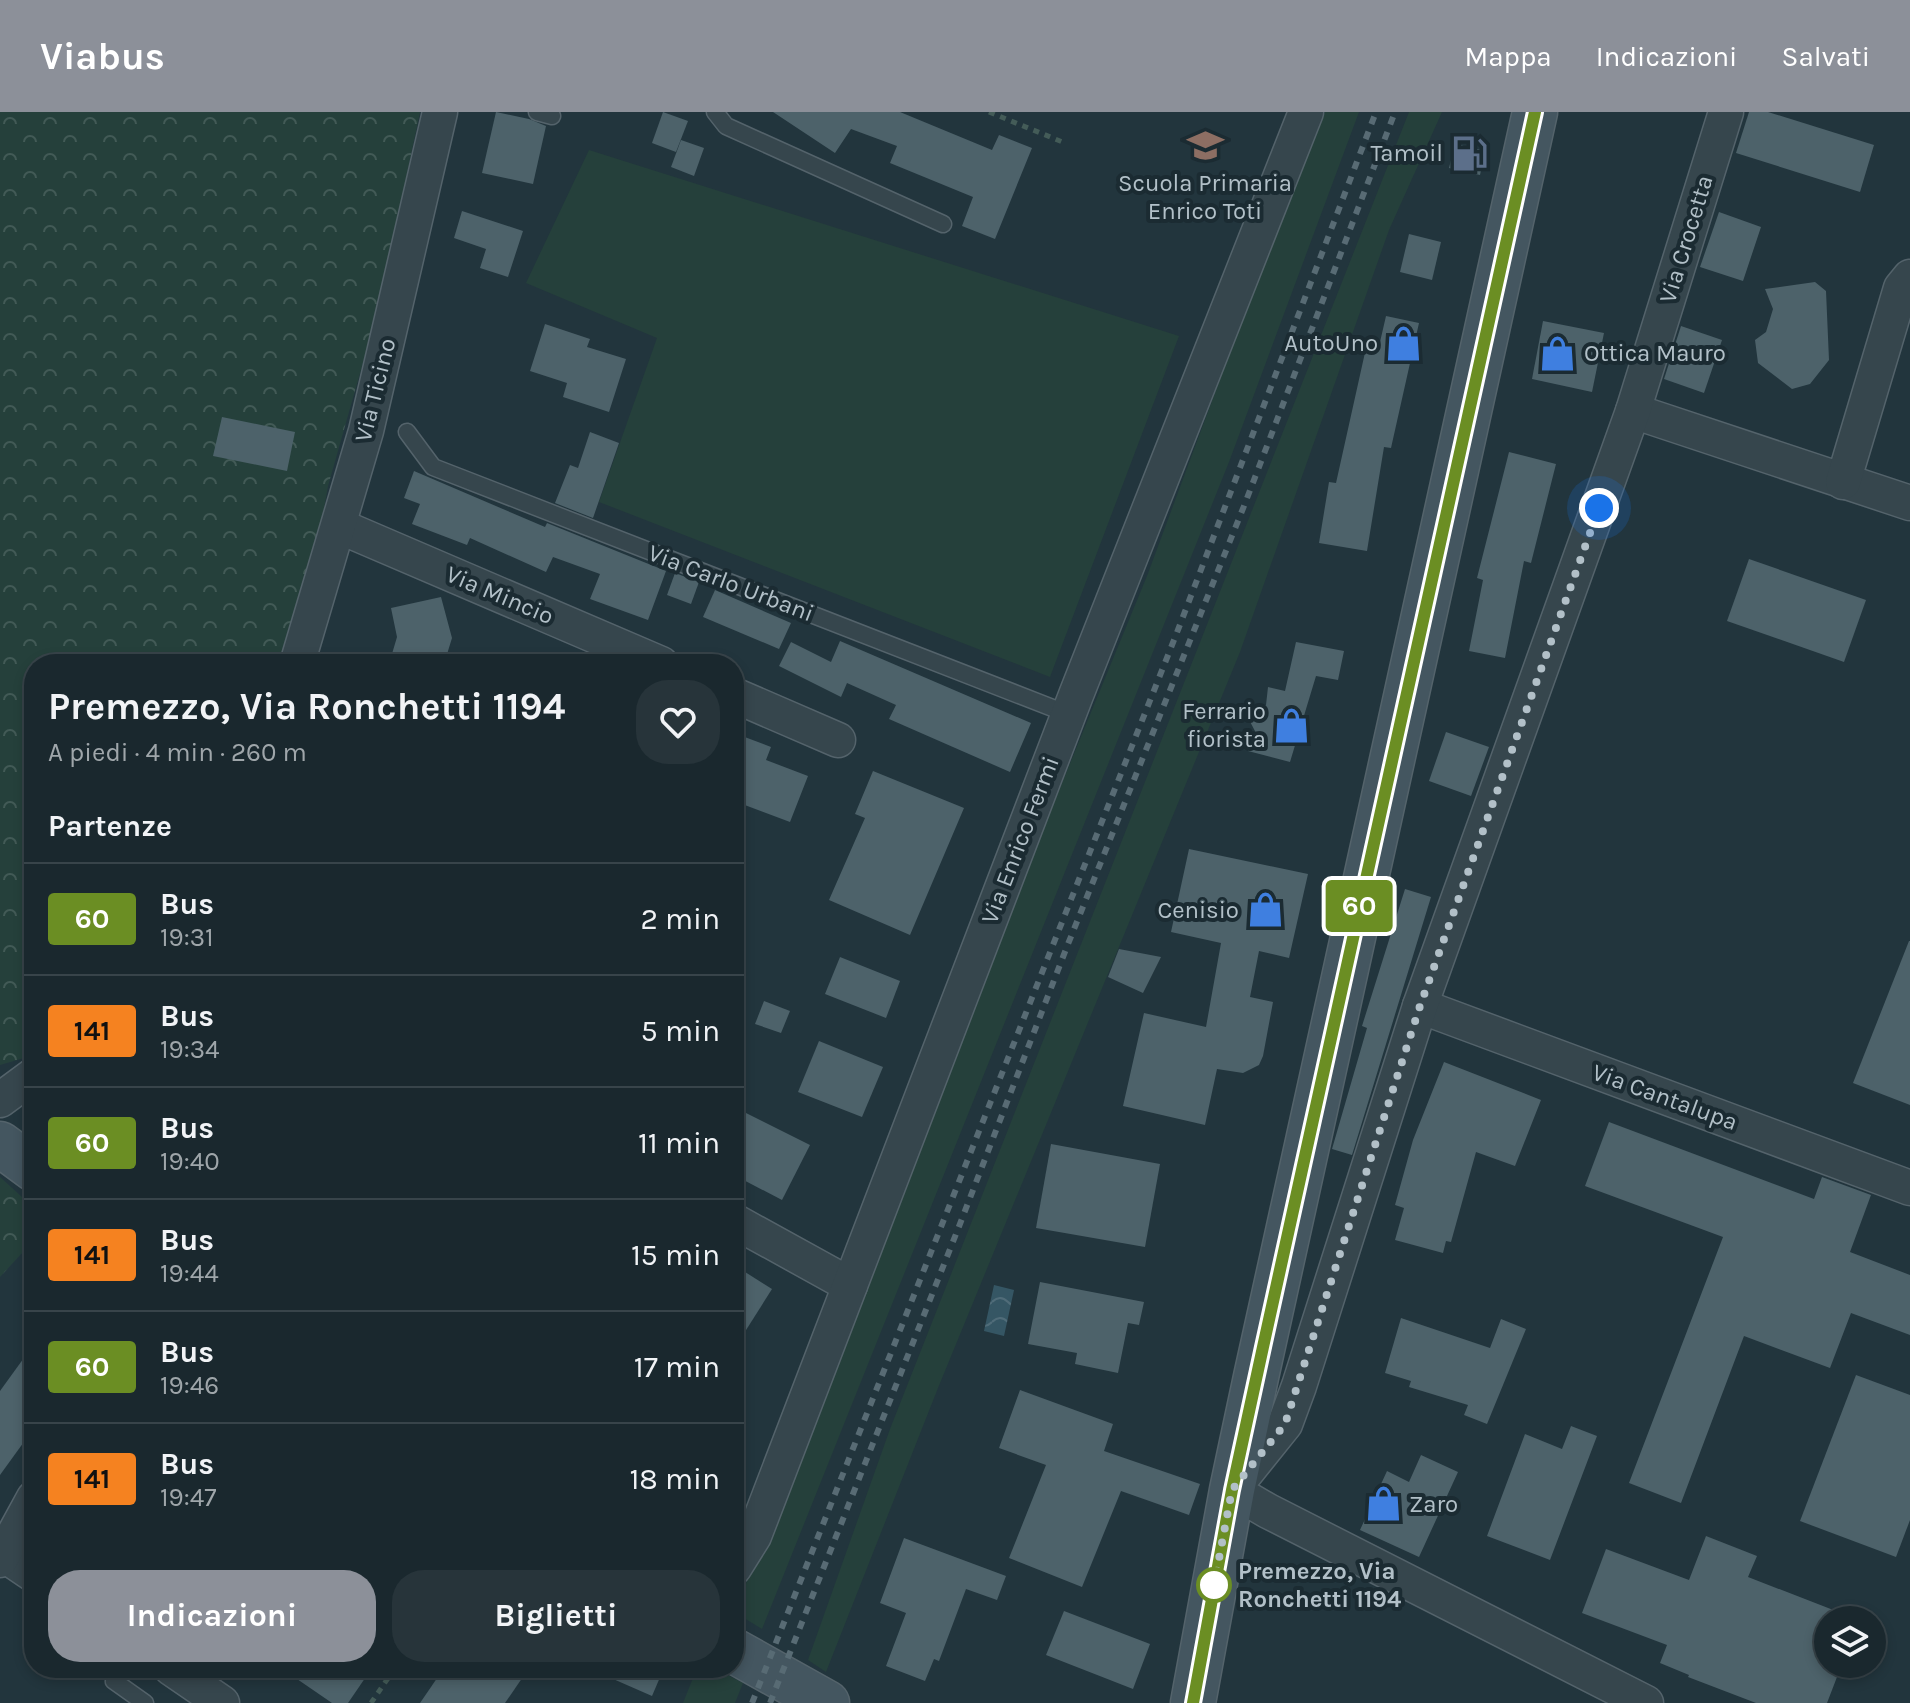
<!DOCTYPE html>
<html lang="it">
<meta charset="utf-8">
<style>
body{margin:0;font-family:Karla,sans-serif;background:#27343a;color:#f1f3f6;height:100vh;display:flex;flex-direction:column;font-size:30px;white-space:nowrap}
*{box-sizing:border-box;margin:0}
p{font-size:26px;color:#9fa6aa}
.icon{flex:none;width:44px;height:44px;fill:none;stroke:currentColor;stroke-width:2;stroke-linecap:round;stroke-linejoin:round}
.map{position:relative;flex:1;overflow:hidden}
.side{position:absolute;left:24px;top:542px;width:720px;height:1024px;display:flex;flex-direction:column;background:#1a282e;border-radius:32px;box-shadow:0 4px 12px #0003,0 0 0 2px #38444a}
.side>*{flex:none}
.badge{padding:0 16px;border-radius:6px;font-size:28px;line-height:52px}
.buttons{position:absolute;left:1814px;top:1494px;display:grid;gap:16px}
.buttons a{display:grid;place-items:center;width:72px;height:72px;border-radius:50%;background:#1a282e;box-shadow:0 4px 12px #0003,0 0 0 2px #38444a;font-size:40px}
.you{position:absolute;width:40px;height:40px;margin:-20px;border:6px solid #fff;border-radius:50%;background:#1a73e8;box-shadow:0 0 0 12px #1a73e833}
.map>.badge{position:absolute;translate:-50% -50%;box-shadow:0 0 0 4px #fff}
h2{padding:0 24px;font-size:30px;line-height:72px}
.round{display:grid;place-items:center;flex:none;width:84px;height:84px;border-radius:32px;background:#27343a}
.summary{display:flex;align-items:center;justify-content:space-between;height:136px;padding:0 24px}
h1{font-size:38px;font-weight:700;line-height:60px}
.button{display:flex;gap:16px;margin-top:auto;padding:16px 24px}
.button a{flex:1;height:92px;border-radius:32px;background:#8c9099;color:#fff;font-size:32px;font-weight:700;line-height:92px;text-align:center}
.button a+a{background:#27343a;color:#f1f3f6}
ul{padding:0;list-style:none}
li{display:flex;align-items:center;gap:24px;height:112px;padding:0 24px;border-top:2px solid #38444a}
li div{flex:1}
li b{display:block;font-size:30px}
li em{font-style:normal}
li .badge{min-width:88px;font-weight:700;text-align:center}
header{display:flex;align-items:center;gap:48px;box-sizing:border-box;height:112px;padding:0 40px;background:#8c9099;color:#fff}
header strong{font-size:38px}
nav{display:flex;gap:44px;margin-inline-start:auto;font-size:28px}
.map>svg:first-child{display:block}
.grass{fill:#25403b}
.forest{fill:url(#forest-crowns)}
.water{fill:url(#water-waves)}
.building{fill:#4d626a}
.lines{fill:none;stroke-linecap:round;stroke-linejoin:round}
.lane-casing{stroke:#54636b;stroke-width:19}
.street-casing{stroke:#54636b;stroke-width:37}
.secondary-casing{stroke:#54636b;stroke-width:47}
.path{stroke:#445c58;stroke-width:5;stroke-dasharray:6 6;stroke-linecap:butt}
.lane{stroke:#36464d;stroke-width:16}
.street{stroke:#36464d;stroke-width:34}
.secondary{stroke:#445660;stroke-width:44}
.rail{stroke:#586b74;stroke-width:6;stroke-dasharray:8 8;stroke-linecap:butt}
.line-casing{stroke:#fff;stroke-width:18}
.line{stroke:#6b8e23;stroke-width:12}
.walk{stroke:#b2c0c8;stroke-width:8;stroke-dasharray:0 14.4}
.stop-dot{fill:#fff;stroke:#6b8e23;stroke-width:4}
.labels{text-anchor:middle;stroke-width:8;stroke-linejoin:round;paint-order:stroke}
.poi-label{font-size:24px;fill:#b2c0c8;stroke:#1b2b32;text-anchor:end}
.street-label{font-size:24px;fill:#b2c0c8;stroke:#1b2b32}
.stop-label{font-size:24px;font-weight:bold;fill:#b2c0c8;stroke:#1b2b32;text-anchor:start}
</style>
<header>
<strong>Viabus</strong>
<nav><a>Mappa</a><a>Indicazioni</a><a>Salvati</a></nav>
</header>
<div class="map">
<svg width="1910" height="1591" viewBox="0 0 1910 1591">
<defs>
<pattern id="forest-crowns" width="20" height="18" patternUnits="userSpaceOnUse" patternTransform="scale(2)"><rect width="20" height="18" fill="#25403b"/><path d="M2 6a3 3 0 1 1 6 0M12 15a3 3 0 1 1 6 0" fill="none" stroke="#425a56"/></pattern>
<pattern id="water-waves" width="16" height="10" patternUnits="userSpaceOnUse" patternTransform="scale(2)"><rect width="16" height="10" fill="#355664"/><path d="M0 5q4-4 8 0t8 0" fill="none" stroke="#506c79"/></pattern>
</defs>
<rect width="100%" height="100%" fill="#22353d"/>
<g class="grass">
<path d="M1325,0H1359L1229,350L762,1517L734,1500L806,1329L1009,800L1147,464L1277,114Z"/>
<path d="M1409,0H1442L1389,118L1240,540L938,1276L826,1560L808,1548L890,1317Z"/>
<path d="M589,38L1179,224L1050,565L599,390L657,226L526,171Z"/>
<path d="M697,1556H714L743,1571L735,1591H683Z"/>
</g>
<g class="forest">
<path d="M0,0H420L379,194L328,374L314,452L285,552H34V943L0,953Z"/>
<path d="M0,1065L34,1096V1128L0,1165Z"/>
</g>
<path class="water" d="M994,1173L1014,1178L1004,1224L984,1219Z"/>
<g class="building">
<path d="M496,0L529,7L546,14L533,72L482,61Z"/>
<path d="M663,0L688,9L676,40L652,31Z"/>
<path d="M773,0H900L992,38L999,23L1032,36L995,127L962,114L973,85L890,51L897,34L851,17L835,41Z"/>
<path d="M1749,0H1768L1874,33L1860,80L1736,41Z"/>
<path d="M681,28L704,36L694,64L671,55Z"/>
<path d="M1455,32L1485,39L1480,63L1449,56Z"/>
<path d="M462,99L523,119L508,165L480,156L486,137L454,126Z"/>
<path d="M1719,100L1761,115L1743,169L1700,155Z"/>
<path d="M1409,122L1441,130L1432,168L1400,160Z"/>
<path d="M1815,170L1826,179L1829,248L1810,272L1792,277L1758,251L1755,228L1766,220L1773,197L1765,177Z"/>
<path d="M1386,204L1419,211L1391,336L1384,335L1367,439L1319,431L1329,370L1336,371L1368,227L1380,230Z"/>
<path d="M1543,209L1604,221L1592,280L1532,267Z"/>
<path d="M545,212L590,227L587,235L626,247L609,300L563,285L567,271L530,259Z"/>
<path d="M1681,214L1722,228L1704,281L1664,267Z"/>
<path d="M222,305L295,320L287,359L213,344Z"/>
<path d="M590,320L619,331L593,406L555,391L570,353L578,356Z"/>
<path d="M1509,340L1556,352L1531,451L1524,449L1505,546L1469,539L1483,468L1477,466Z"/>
<path d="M414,359L545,415L547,411L666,459L648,508L590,487L600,462L553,445L546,460L470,426L467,433L412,412L420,392L404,386Z"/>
<path d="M1749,447L1866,488L1844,550L1727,509Z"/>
<path d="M675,461L699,470L691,492L667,483Z"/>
<path d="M715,478L791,511L779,537L703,505Z"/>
<path d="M441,485L452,526L444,552H389L397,525L391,496Z"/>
<path d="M840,529L1031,611L1010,660L889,607L896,593L847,571L841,585L779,554L791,530L831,550Z"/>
<path d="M1296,530L1344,539L1338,568L1316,564L1290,650L1248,639L1256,621L1246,602L1266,593L1268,575L1285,579Z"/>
<path d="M1446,620L1489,635L1471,684L1429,669Z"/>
<path d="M734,621L771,635L766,648L808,664L790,710L742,692L745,685L734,681Z"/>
<path d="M873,659L964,696L910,823L829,788L865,706L855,702Z"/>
<path d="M1189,737L1308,762L1289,846L1259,839L1250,885L1273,890L1263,944L1259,953L1243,961L1217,957L1205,1013L1123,994L1144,901L1206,915L1221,831L1171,820Z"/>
<path d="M1405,777L1431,785L1352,1043L1332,1037L1367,916L1362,914Z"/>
<path d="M1909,829H1910V993L1853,971Z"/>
<path d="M1119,837L1161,845L1143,881L1108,865Z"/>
<path d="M840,845L900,869L886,906L825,882Z"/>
<path d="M764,889L790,899L781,921L755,912Z"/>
<path d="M819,929L883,955L862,1005L798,980Z"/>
<path d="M1444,950L1541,988L1515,1054L1476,1040L1451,1130L1446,1129L1443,1141L1395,1128L1404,1096L1395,1093L1413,1028Z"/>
<path d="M744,1000L810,1033L782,1088L734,1063V1020Z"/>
<path d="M1609,1010L1814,1087L1822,1065L1871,1083L1850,1140L1910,1163V1223L1851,1201L1830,1256L1744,1224L1681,1391L1629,1371L1723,1125L1585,1074Z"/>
<path d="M1051,1032L1160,1052L1145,1135L1036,1116Z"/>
<path d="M734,1153L772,1177L734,1237Z"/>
<path d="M1040,1170L1144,1190L1139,1213L1128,1211L1118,1261L1075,1252L1077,1241L1028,1232Z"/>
<path d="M1401,1206L1490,1236L1501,1207L1526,1217L1487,1312L1464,1303L1468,1293L1409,1275L1411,1269L1385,1261Z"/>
<path d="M34,1232V1316L0,1363V1279Z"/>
<path d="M1856,1263L1910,1283V1408L1896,1445L1800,1409Z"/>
<path d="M1020,1278L1113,1312L1104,1339L1200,1372L1189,1403L1121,1379L1082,1475L1009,1446L1046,1353L999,1336Z"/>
<path d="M1571,1314L1597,1324L1550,1448L1487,1424L1525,1322L1562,1337Z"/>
<path d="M1421,1343L1458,1360L1419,1445L1360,1418L1387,1359L1409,1370Z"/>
<path d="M1706,1424L1757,1444L1748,1465L1859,1508H1828V1552H1842L1827,1591H1756L1688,1565L1689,1563L1660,1551L1667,1533L1582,1501L1606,1437L1689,1468Z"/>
<path d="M904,1426L1006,1464L997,1488L966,1477L939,1549L934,1547L925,1569L886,1554L906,1501L880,1491Z"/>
<path d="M1064,1499L1150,1532L1133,1577L1046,1543Z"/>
<path d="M281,1556H372L348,1591H332Z"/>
<path d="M444,1556H529L505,1591H420Z"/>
<path d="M588,1556H664L652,1584Z"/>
</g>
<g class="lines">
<defs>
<g id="lane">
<path d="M537,0L552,4"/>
<path d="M715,0L726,14L943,112"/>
<path d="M407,320L433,355L1068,602"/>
<path d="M118,1556L114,1569L145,1591"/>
</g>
<g id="street">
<path d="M1633,299L1910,391"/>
<path d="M1843,370L1901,176L1910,165"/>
<path d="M339,414L661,552"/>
<path d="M297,552L366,319L440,0"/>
<path d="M734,583L838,628"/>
<path d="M1420,894L1910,1076"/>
<path d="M0,988L34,963"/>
<path d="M734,1109L850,1173"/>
<path d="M3,1442L34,1463"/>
<path d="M0,1448L34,1386"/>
<path d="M734,1456L754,1424L1076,583L1306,0"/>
<path d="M171,1556L222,1591"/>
<path d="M1646,1591L1268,1399L1232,1378L1285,1312L1299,1274L1420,894L1633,299L1726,0"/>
</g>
<g id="secondary">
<path d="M0,1032L34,1057"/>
<path d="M734,1539L827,1591"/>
<path d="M1193,1591L1232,1378L1256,1265L1535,0"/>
</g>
</defs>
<use href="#lane" class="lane-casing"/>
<use href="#street" class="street-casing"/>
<use href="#secondary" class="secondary-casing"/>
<g class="path">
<path d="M989,0L1065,31"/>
<path d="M371,1591L395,1556"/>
</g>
<use href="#lane" class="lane"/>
<use href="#street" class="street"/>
<use href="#secondary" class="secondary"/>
<g class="rail">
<path d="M752,1591L1176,523L1376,0"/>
<path d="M770,1591L958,1117L1068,832L1244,394L1395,0"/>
</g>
</g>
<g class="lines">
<defs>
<path id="line" d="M1193,1591L1232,1378L1263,1235L1535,0"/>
</defs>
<use href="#line" class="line-casing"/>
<use href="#line" class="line"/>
<path class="walk" d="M1214,1473L1232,1378L1285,1312L1420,894L1599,396"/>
</g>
<defs>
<symbol id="school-bare" viewBox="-9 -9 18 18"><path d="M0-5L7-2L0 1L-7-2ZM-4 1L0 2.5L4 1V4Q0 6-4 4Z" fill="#8d6e63" stroke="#1b2b32" stroke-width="2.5" paint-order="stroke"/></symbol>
<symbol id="fuel-bare" viewBox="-9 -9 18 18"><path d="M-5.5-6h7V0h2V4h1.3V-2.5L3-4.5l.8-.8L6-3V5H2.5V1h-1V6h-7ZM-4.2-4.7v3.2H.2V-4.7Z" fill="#5c6f8a" stroke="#1b2b32" stroke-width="2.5" paint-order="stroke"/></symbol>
<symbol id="shop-bare" viewBox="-9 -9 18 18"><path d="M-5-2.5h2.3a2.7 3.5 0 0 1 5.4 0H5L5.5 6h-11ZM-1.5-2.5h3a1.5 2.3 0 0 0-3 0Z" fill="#3f7fe0" stroke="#1b2b32" stroke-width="2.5" paint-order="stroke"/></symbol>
</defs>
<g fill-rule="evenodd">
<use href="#school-bare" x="1180" y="8" width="51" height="51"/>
<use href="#fuel-bare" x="1444" y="16" width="51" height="51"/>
<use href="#shop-bare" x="1378" y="206" width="51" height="51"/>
<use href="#shop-bare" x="1532" y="216" width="51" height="51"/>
<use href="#shop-bare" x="1266" y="588" width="51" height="51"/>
<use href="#shop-bare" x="1240" y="772" width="51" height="51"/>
<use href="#shop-bare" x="1358" y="1366" width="51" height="51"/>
</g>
<circle class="stop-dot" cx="1214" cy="1473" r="16"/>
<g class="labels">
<g class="poi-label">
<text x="1443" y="49">Tamoil</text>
<text x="1205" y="79" text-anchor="middle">Scuola Primaria<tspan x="1205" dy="28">Enrico Toti</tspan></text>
<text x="1378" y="239">AutoUno</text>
<text x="1584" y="249" text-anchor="start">Ottica Mauro</text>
<text x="1266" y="607">Ferrario<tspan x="1266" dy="28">fiorista</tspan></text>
<text x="1239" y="806">Cenisio</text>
<text x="1409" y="1400" text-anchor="start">Zaro</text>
</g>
<g class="street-label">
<text transform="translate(1686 127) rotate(-73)" y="8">Via Crocetta</text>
<text transform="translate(375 278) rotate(-76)" y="8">Via Ticino</text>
<text transform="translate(731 471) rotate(21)" y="8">Via Carlo Urbani</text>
<text transform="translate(500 483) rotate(23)" y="8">Via Mincio</text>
<text transform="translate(1020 728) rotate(-69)" y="8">Via Enrico Fermi</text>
<text transform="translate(1665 985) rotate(20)" y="8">Via Cantalupa</text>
</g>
<g class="stop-label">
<text x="1238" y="1467">Premezzo, Via<tspan x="1238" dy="28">Ronchetti 1194</tspan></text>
</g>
</g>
</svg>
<div class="buttons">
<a><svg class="icon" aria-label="layers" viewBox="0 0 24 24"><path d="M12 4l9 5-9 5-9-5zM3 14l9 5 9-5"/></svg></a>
</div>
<div class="you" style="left:1599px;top:396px"></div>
<b class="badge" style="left:1359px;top:794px;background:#6b8e23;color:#fff">60</b>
<section class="side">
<div class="summary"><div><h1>Premezzo, Via Ronchetti 1194</h1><p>A piedi · 4 min · 260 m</p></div><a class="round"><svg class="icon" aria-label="heart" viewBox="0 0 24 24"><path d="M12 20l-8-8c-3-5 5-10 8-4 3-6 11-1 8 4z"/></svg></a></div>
<h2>Partenze</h2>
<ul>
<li><span class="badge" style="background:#6b8e23;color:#fff">60</span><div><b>Bus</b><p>19:31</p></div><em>2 min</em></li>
<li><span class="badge" style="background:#f58220;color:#111">141</span><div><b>Bus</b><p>19:34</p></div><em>5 min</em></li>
<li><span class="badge" style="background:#6b8e23;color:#fff">60</span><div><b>Bus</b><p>19:40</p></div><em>11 min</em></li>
<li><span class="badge" style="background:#f58220;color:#111">141</span><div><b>Bus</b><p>19:44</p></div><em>15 min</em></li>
<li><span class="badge" style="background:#6b8e23;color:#fff">60</span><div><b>Bus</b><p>19:46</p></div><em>17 min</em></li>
<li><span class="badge" style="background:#f58220;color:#111">141</span><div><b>Bus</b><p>19:47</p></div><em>18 min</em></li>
</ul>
<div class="button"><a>Indicazioni</a><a>Biglietti</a></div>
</section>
</div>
